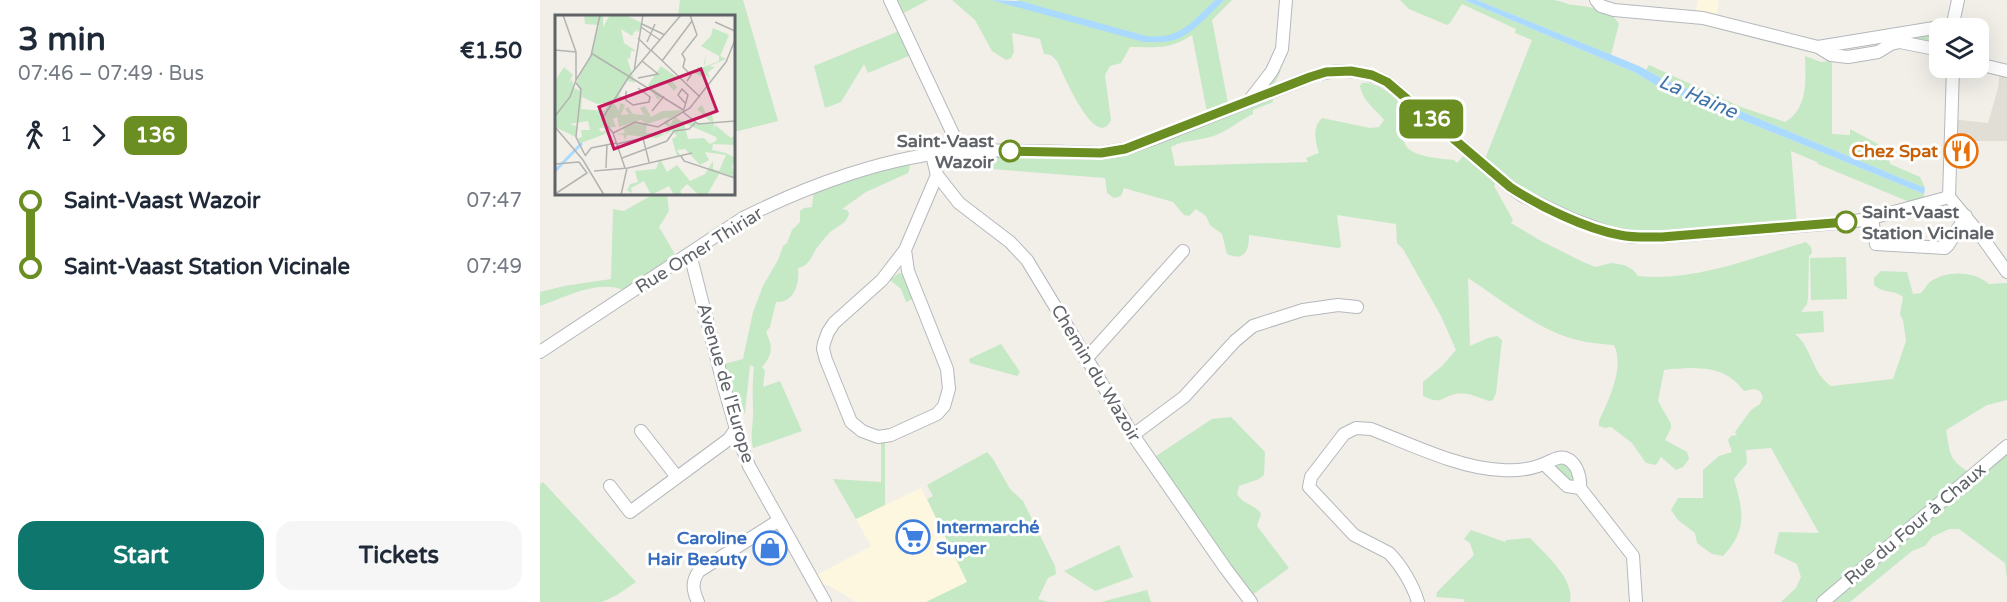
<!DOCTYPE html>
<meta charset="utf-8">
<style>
body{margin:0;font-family:"Varela Round",sans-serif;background:#f6f6f7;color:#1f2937;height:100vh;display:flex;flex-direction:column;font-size:22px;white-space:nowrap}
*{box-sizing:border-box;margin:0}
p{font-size:20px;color:#747a83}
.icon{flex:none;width:33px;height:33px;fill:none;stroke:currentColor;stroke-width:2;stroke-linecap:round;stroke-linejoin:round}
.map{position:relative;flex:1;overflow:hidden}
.details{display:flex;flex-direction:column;background:#fff;width:540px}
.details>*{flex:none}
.badge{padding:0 12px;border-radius:9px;font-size:21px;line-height:39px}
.controls{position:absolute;left:1389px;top:18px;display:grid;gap:12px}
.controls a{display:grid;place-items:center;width:60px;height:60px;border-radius:12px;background:#fff;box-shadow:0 6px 24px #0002;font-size:30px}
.map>.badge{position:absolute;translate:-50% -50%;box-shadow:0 0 0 3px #fff}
.legs{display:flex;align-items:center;gap:9px;height:66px;padding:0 18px;font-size:20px}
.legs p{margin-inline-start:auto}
.summary{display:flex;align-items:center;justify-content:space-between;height:102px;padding:0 18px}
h1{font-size:33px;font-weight:700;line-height:45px}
.button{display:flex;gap:12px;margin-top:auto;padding:12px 18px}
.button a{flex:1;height:69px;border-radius:18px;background:#0f766e;color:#fff;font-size:24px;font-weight:700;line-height:69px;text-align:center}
.button a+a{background:#f6f6f7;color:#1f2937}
ul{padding:0 18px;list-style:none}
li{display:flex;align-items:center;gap:21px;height:66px;font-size:22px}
li i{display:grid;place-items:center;width:9px;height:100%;margin:0 8px;background:currentColor}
li i::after{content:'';width:15px;height:15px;margin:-8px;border:4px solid;border-radius:50%;background:#fff}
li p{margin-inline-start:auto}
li:first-child i{background:linear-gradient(#0000 50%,currentColor 0)}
li:last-child i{background:linear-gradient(currentColor 50%,#0000 0)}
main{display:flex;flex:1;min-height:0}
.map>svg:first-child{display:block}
.commercial{fill:#fef7e0}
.education{fill:#e1ded6}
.green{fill:#c5e8c5}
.water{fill:#aadaff}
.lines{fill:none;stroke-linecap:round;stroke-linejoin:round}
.minor-casing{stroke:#b5b8bc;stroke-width:14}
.minor{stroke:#fff;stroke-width:12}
.line-1-casing{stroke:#fff;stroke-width:14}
.line-1{stroke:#6b8e23;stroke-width:9}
.stop-1-dot{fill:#fff;stroke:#6b8e23;stroke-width:3}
.labels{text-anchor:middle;stroke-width:6;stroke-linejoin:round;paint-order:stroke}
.stop-label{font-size:18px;font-weight:bold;fill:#5f6368;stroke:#fff;text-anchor:end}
.food-label{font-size:18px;font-weight:bold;fill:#c56008;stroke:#fff;text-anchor:end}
.street-label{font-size:18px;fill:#5f6368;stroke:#fff}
.shop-label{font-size:18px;font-weight:bold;fill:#366cbe;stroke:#fff;text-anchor:start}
.water-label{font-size:20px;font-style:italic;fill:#4174aa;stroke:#fff}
.inset-river{fill:none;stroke:#aadaff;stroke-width:3}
.inset-road{fill:none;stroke:#b3b3b1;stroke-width:1.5}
.view{fill:#c2185b;fill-opacity:0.15;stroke:#c2185b;stroke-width:3}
.inset-edge{fill:none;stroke:#5f6368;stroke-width:3}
</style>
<main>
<section class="details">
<div class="summary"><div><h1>3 min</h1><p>07:46 – 07:49 · Bus</p></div><b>€1.50</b></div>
<div class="legs"><svg class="icon" aria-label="walk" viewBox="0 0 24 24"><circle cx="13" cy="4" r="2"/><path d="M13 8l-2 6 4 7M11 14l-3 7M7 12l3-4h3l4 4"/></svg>1<svg class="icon" aria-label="forward" viewBox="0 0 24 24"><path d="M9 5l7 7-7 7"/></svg><b class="badge" style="background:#6b8e23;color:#fff">136</b></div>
<ul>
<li><i style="color:#6b8e23"></i><b>Saint-Vaast Wazoir</b><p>07:47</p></li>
<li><i style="color:#6b8e23"></i><b>Saint-Vaast Station Vicinale</b><p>07:49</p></li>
</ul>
<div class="button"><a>Start</a><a>Tickets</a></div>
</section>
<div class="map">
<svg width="1467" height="602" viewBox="0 0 1467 602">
<rect width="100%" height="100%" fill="#f1efe8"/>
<g class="commercial">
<path d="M1158,0H1179L1176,21L1155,17Z"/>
<path d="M381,488L428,582L386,602H316L288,585H276L271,578L331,546L316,519Z"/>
</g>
<path class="education" d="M1460,70L1467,71V141H1411V119L1448,123L1458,88Z"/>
<g class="green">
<path d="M140,0H203L238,121L194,132V16H138Z"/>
<path d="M355,0H388L362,14Z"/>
<path d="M412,0H451L480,7V1L476,0H675L673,2L676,7L684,0H692L672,20L689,109L708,102L732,71L741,70L735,83L738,90L732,92L733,102L713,110V114C698,121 686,133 670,137C657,141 643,140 631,147L635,166L768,162L766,158L779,153C775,140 772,128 782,118L830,128L839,127L844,120C835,108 823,102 820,86L822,83C839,81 864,102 867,119C868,128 860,138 866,146C873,157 902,159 914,160L917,163L928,151L943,164L992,40L975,33L976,29L922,4L910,23L907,25L869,9L860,0H924L1094,72L1116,85L1384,194L1381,205L1379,206L1278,164L1277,162L1251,151L1257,225L1080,235L959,178L954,186L973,220L971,223L1001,241L1041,261L1055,267L1071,263L1084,265L1093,270L1098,276C1154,282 1212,258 1266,242L1271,247L1272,253L1269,256L1268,297L1267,304L1261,312L1283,311L1284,332L1255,334C1272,347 1272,374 1291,386L1353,379L1366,341L1363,320L1360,314L1363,297C1353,289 1344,294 1334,285V278L1341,271L1367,272L1373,294L1381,293C1384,290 1387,284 1390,282C1407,270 1434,271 1449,284L1467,283V400L1447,405L1406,430C1411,457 1408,459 1433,475L1467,454V578L1465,563L1419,529H1409L1392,537L1385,546L1372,551L1310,602H1241L1256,588L1261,577L1257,564L1234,553L1239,532L1279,533L1231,448L1206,450L1207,463L1194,479C1203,510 1208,530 1183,556L1172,554L1157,543L1155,533L1138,520L1131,510L1138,498H1163V470L1179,456L1192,452L1188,440L1191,436L1197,435L1195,432L1211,410L1220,404L1223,397L1220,391L1214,389L1204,391C1189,371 1172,368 1148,368C1140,369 1132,368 1124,370L1118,401L1131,424V428L1125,440L1147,452L1149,459L1143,467L1136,470L1121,457L1116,465L1106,463L1092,443L1071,427L1065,428L1059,426V421C1068,401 1085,368 1074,345C1062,344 1049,343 1037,340C997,330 962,300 928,278L930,346L948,338L957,336L962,340L956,393L953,400L949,401C939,398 926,391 915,394C899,398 902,405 883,396V382L902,366L916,350L901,316L863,249L857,243L856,224L797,215L801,247L798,248L709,235C709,250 705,262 687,254L682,234L670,225L666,216L656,209L649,216L644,215L633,202L584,188L581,196L574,198L567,193L565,178L427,167L395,168L392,155L561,153L668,117L652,35C630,50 615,47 590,47L581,63L570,66L565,75L571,120C556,153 522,71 517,61L511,55L504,54L500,39L472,33L474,52L471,58L466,60L452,51L435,20Z"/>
<path d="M937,0C962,0 987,0 1012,0C1020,0 1027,5 1034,5C1050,7 1071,9 1079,24L1071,55Z"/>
<path d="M359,31L371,55L328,73L324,64L301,102L285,108L274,66Z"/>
<path d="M1399,31V47L1370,39L1371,36Z"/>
<path d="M1265,56L1281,62L1290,61L1292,63V134L1310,135V129L1347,149L1350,164L1380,177L1385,188L1119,77L1106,70L1109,65L1201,107L1245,122C1268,109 1266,80 1265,56Z"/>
<path d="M369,164L370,167L368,173L326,192L302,209L307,210L309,213C307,223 301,224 293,230C288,233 284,239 280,244C272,252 271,266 258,268C260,283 254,303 236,302L230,327L226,332C233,347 233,354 222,367L225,371L223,387L240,381L262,431L213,448C210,437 213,426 213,415C213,398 212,384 214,367L210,365L205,413L197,414L184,364L203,359L213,312L223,286L238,260L243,246L247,243L252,230L260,222V211L264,208L272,207L274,187Z"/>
<path d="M114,194H127L129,211L119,227L139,261L90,293C62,277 28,296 0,306V292L24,286L71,279L73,209L84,211Z"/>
<path d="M1306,257L1307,299L1271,300L1270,258Z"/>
<path d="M359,273L366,276L373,299L366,302L361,289L350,280Z"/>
<path d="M461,344L480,372L477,376L430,363L429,359Z"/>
<path d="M691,417L725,452L724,475L719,479L699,486L697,494C704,506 714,503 721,514L717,526L749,568L708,598L711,602H703L708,599L610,460L672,419Z"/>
<path d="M341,443H345V505L316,519L293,479L341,482Z"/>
<path d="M447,452L453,459L470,489L483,501L515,566L516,574L508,578L498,599L508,602H386L427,582L387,499L393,496L387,485Z"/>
<path d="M1022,460L1037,475L1033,484L1013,468V463Z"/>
<path d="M3,482L96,582L77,595L62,602H0V484Z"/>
<path d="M931,530L965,542L966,540L990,538C1005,554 1035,579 1030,602H925L923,599L896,597L897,592L934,555L930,543L924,539Z"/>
<path d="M579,545L593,577L555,591L524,571Z"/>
<path d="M607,590L611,602H561Z"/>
</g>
<g class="water">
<path d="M451,0L480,1L606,36C640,40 652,22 675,0H684C669,14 653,34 634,40C625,43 613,42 604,42Z"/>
<path d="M924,0H937L1099,66L1119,77L1385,188L1384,194L1116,85L1094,72Z"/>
</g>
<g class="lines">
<defs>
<g id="minor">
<path d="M350,0L421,151"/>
<path d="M1056,0L1061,6L1074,10L1163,18L1278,47L1412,25"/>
<path d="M1412,28L1418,0"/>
<path d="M1278,47L1291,55L1308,57L1338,52L1351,44L1360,42L1400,50"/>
<path d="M1438,64L1467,71"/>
<path d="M709,101L732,71L742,49L746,0"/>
<path d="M392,155L397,175L419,203L470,242L487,260L593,435L686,569L711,602"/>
<path d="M1409,197L1413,68"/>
<path d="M1409,197L1439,233L1467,272"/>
<path d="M1332,218L1336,244L1405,248L1408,245L1426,216"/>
<path d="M365,250L368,271L407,369L409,389L404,406L397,414L351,435L338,437L322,431L311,422L286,360L283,349L284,343L288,332L294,323L342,280L365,250L397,175"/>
<path d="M150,254L184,387L199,439L209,466L285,602"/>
<path d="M0,352L203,218C267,186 350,155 422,151C468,149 515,152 561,153L585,149L616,138L770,77C796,68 822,69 847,82L970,187L983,196L1032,219L1067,232L1092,237H1122L1310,222L1332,218L1409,197"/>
<path d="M546,359L643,251"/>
<path d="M101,431L137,477"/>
<path d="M593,435L644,397L695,341L713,326L763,310L798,305L817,307"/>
<path d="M1004,464L1027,486L1040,488"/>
<path d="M70,486L90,512L189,439L196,429"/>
<path d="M158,602C153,591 151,582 159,571L238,521"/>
<path d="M878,602C873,585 861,565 849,553L814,535L769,487L771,477L804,434L816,428L831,429C870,444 921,469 962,470C977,471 994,469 1008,462C1013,460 1019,456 1025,458C1037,462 1041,477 1040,488L1093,556L1096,602"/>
<path d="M1283,602L1467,446"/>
</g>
</defs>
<use href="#minor" class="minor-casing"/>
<use href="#minor" class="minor"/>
</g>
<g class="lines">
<defs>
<path id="line-1" d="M470,151L561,153L585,149L770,77L786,72L811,71L832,75L847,82L970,187C999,206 1046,229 1080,235C1094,238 1108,237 1122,237L1306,222"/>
</defs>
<use href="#line-1" class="line-1-casing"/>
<use href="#line-1" class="line-1"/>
</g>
<defs>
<symbol id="restaurant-ring" viewBox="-11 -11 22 22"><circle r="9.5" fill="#fff" stroke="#e8710a" stroke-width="1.5"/><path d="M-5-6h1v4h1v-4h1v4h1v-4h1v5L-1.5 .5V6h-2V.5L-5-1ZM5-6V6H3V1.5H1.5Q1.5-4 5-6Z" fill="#e8710a"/></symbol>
<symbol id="supermarket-ring" viewBox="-11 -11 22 22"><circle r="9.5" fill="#fff" stroke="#3f7fe0" stroke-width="1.5"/><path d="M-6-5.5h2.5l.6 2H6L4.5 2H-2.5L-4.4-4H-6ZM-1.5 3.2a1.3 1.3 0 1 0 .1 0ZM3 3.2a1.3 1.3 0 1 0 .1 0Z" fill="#3f7fe0"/></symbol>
<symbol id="shop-ring" viewBox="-11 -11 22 22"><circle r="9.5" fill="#fff" stroke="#3f7fe0" stroke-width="1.5"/><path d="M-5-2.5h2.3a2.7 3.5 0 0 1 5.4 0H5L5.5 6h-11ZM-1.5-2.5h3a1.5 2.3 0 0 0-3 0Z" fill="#3f7fe0"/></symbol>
</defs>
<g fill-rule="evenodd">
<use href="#restaurant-ring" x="1402" y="132" width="38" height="38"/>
<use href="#supermarket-ring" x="354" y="518" width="38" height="38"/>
<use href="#shop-ring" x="211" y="529" width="38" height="38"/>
</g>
<g class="stop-1-dot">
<circle cx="470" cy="151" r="10"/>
<circle cx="1306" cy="222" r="10"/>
</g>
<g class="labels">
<g class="stop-label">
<text x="454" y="147">Saint-Vaast<tspan x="454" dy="21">Wazoir</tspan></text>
<text x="1322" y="218" text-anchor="start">Saint-Vaast<tspan x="1322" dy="21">Station Vicinale</tspan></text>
</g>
<g class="food-label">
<text x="1398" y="157">Chez Spat</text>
</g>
<g class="street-label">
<text transform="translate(159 250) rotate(-32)" y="6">Rue Omer Thiriar</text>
<text transform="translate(556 373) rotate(59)" y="6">Chemin du Wazoir</text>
<text transform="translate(186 383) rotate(74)" y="6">Avenue de l'Europe</text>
<text transform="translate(1375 524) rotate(-40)" y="6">Rue du Four à Chaux</text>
</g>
<g class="shop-label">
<text x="396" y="533">Intermarché<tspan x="396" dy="21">Super</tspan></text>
<text x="207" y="544" text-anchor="end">Caroline<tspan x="207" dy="21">Hair Beauty</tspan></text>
</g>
<g class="water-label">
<text transform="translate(1158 96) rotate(23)" y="7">La Haine</text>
</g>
</g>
<g transform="translate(15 15)">
<rect width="180" height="180" fill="#f1efe8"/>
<path d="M29,0H48V12L55,0H70L87,8L85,16L77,12L85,17L80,16L77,21L66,14L69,28L81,36H76L75,44L72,43L80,68L71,65L65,79L63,78L67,83L59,88L64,96L65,88L70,90L66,100L74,99L70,94L73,92L78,99L89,100L85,93L90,91L96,102L107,96L130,95L112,105L115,110L120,102L126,106L158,109L142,94L147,90L152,101L157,99L159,109L158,118L160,110L176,123L180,120V130L158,129L157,135L171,138L180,143L177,152L180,162L165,157L152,180H144L132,169L125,176L127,180H119L114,171L96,180L89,166L76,173L77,178L72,175L75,169L83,167L80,156L101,154L105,144L112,157L122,150L135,166L150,159L158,146V154L164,156L171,140L150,137L154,145L145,150L130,134L122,135L126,141H122L117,124L122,121L117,116L102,123L72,120L70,125L68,120L61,119L70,118L68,113L80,107L90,108L86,105L64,112L62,102L58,104L61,112L44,113L46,117L52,115L50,119L26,128L22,124L27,122L26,115H35L33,106L14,109L22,111L21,122L0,112V66L9,52L18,60L14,67L17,65L19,73L25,76L21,68L35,42L44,10L30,9ZM27,82L42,89L55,87L49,96L26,94ZM114,102L108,108L114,112L110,119L91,118L92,109ZM129,108L161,122L162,125L155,129L149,123L133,124ZM158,13L174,20L165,41L171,44L154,51L160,52L153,57L155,66L152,60L149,63L140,58L143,52H149V47L152,38L149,52L164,46V41L146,31L156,21ZM106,51L123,63L117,66L122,72L119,76L111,67L104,71L101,68L97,73L107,80L103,85L93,70Z" fill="#c5e8c5" fill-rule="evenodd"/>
<path class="inset-river" d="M0,156L27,128"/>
<path class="inset-road" d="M135,0L142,20M160,7L180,16M87,9L110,20M86,12L105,25M83,23L96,36M92,27L100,9M0,35L21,37M96,35L145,82M36,38L130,96M107,46L137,6M79,56L88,0M75,60L126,0M83,63L103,59L87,46M21,65L36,41L45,0M132,66L136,60L128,52L130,44L127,39L142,20M21,68L26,74L21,122L30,140M71,76V85L78,90L94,87L95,82L83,73M129,94L133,80L127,74L123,80L130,88M97,96L109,81M128,97L143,109L180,106M0,101L15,82L21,65V37L8,0M0,112L28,145L49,180M58,118L80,107L103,112L135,93L171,47L180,25M58,118L47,104L75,60M58,118L70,153M112,126L119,116L134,114L140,108M62,129L88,123L94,147M30,141L36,133L61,128M126,141L129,146L180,163M67,143L112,126M0,149L24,147M51,153L52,129M39,156L73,153L137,138M0,179L32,158L24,147M66,180L72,153"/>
<path class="view" d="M146,54L162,96L59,134L44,92Z"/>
<rect width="180" height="180" class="inset-edge"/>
</g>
</svg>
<div class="controls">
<a><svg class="icon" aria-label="layers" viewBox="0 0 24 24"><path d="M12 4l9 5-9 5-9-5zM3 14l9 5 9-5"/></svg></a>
</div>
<b class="badge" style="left:891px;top:119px;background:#6b8e23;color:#fff">136</b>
</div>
</main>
